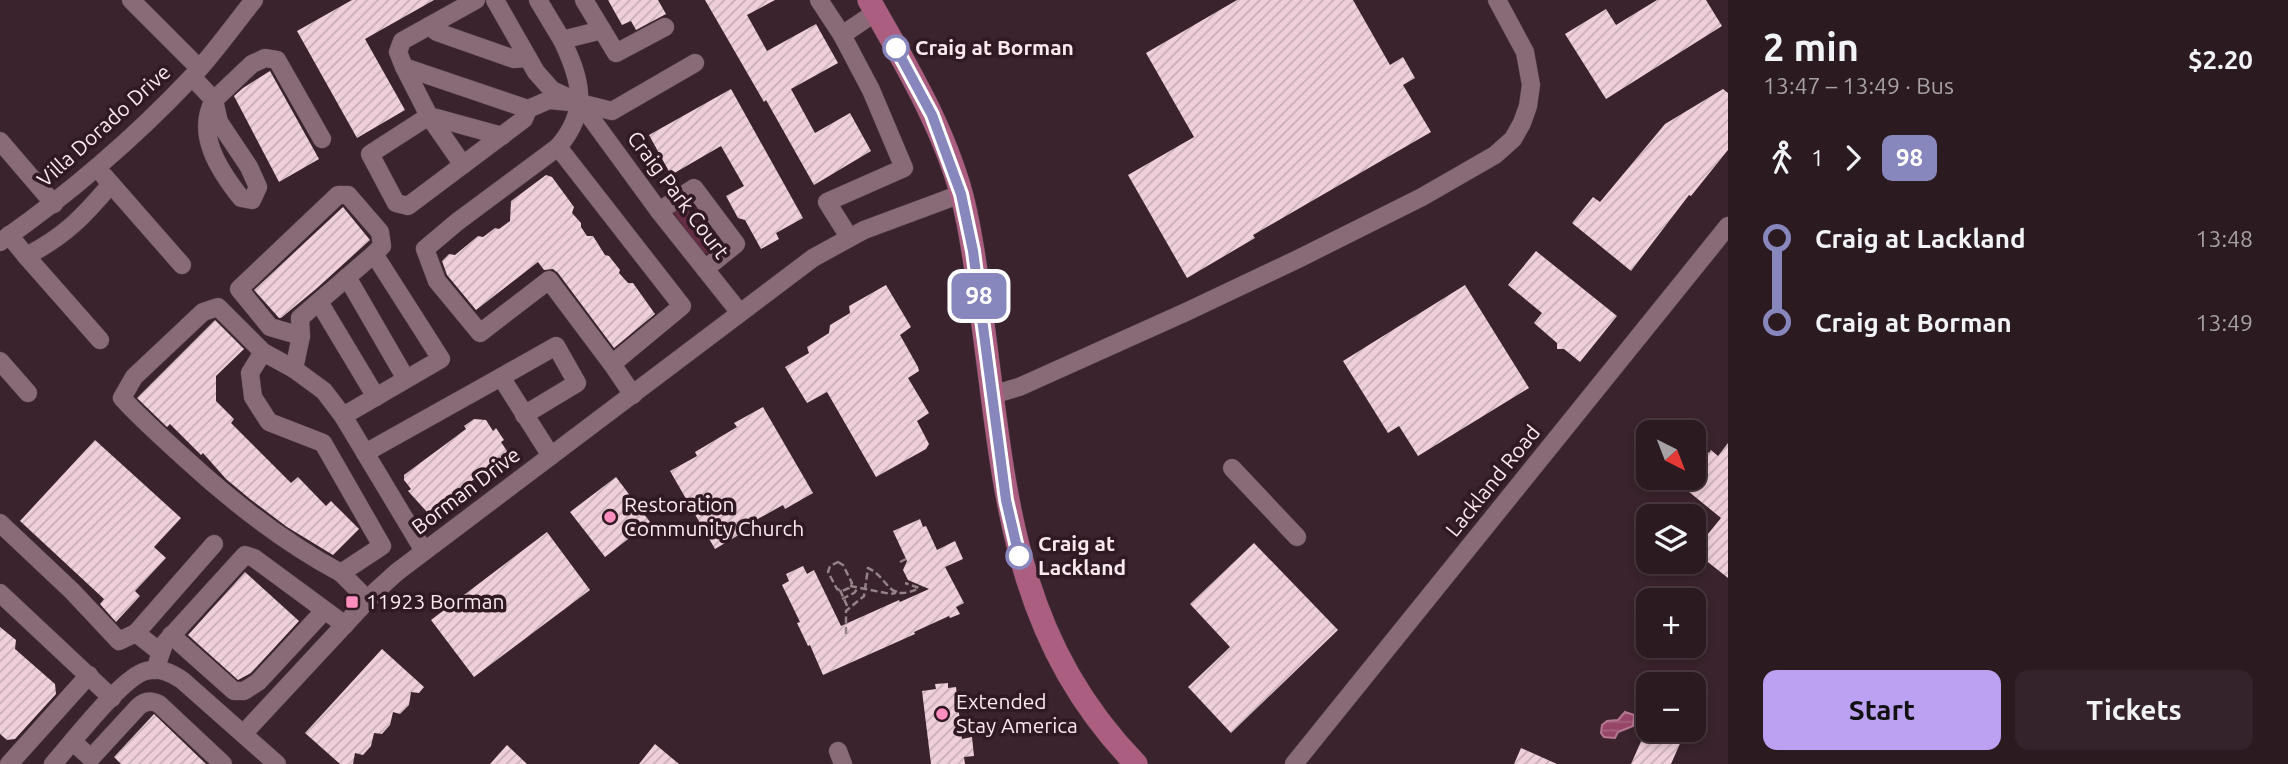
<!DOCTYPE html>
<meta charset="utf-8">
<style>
body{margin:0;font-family:Ubuntu,sans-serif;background:#34232a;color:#f1f3f6;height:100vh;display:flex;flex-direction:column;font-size:26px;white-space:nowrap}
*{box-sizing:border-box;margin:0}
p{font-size:23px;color:#a6a1a5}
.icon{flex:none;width:38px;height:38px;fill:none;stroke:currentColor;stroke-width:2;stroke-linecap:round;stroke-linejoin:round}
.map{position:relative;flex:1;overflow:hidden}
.details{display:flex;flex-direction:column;background:#2c1a21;width:560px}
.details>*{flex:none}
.badge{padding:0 14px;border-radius:10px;font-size:24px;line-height:46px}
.needle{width:46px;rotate:138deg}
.tools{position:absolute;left:1636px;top:420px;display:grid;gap:14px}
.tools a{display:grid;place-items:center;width:70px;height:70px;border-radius:14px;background:#2c1a21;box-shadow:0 4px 10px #0003,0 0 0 2px #48383f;font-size:35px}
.map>.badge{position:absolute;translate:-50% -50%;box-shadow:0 0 0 4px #fff}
.legs{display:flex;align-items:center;gap:10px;height:77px;padding:0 35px;font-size:23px}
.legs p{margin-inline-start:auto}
.summary{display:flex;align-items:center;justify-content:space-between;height:119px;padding:0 35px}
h1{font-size:38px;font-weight:600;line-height:52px}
.cta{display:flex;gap:14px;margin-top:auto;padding:14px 35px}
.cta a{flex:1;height:80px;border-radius:14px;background:#bca0f2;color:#111;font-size:28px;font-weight:600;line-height:80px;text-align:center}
.cta a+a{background:#34232a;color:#f1f3f6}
ul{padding:0 35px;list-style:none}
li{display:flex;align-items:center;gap:24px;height:84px;font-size:26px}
li i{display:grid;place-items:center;width:10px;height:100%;margin:0 9px;background:currentColor}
li i::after{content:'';width:18px;height:18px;margin:-9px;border:5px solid;border-radius:50%;background:#2c1a21}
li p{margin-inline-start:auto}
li:first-child i{background:linear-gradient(#0000 50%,currentColor 0)}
li:last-child i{background:linear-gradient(currentColor 50%,#0000 0)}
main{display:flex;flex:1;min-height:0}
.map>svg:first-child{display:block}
.green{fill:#652d45}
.water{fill:url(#water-rules);stroke:#b57791;stroke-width:2}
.building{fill:url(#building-hatch)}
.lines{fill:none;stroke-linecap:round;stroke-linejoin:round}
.minor-casing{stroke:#544049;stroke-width:19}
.major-casing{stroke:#544049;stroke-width:24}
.path{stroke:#968289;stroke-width:2.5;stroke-dasharray:7 3.5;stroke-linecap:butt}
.minor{stroke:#886b76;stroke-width:18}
.major{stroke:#ac5e80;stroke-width:23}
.line-1-casing{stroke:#fff;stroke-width:16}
.line-1{stroke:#8786bd;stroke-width:10}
.stop-1-dot{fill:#fff;stroke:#8786bd;stroke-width:3.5}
.poi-dot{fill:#fe8ebd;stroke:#301922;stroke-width:2.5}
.labels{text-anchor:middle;stroke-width:7;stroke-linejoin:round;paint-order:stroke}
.stop-label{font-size:21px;font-weight:bold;fill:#fae9ef;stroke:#301922;text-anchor:start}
.street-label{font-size:21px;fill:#fae9ef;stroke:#301922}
.poi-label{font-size:21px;fill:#fae9ef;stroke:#301922;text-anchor:start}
</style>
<main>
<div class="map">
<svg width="1728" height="764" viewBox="0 0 1728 764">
<defs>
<pattern id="water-rules" width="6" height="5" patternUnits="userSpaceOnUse" patternTransform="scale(1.75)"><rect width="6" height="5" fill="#974669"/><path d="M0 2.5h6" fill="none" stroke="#a6617f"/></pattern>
<pattern id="building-hatch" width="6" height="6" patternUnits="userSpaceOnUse" patternTransform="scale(1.75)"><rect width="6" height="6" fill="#efcfda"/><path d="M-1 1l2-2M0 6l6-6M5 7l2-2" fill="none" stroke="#c6adb6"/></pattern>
</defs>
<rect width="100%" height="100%" fill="#3a232c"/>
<path class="green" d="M684,205L715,247L724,241L725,242L709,254L702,252L673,212Z"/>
<path class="water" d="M1625,712L1634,715L1633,726L1618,732L1615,738L1604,737L1601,733L1602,725L1607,721L1618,720Z"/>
<g class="building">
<path d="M352,0H434L365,39L405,110L357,138L297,31Z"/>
<path d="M608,0H658L666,14L636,30L631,21L622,25Z"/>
<path d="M705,0H775L747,15L767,51L816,24L838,63L791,89L815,133L850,113L871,151L814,185L766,100L764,102Z"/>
<path d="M1237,0H1353L1390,65L1403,57L1415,78L1403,85L1431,132L1253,235L1255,238L1187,278L1128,175L1194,137L1146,53Z"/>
<path d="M1657,0H1706L1722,26L1606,99L1565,34L1606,9L1616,25Z"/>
<path d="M270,71L319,159L279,182L234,96L243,88Z"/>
<path d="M731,89L803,218L776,233L779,239L761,249L745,220L738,218L726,196L744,186L721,146L671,175L649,135Z"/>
<path d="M1723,89L1728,93V150L1691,196L1689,195L1631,271L1572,223L1593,197L1600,202L1665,124Z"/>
<path d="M546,175L552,177L574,207L572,213L581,223V227L587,236H593L605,255L609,256L620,270L619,273L628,283H633L655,314L614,348L558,273L553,269L544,270L538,262L476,310L447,275L442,261L449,254L455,255L478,236L483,237L495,228L499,229L510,221L511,201Z"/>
<path d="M343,207L370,240L316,289L281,318H279L254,290Z"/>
<path d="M1536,251L1617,316L1580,362L1564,349H1557V343L1534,323L1542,313L1508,285Z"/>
<path d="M886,285L911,327L900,335L918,367L919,371L908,378L929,413L917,421L929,444L926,449L876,477L827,392L807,403L785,367L809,353L807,347L829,333L830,325L850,313L849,306Z"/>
<path d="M1465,285L1529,388L1418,456L1399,426L1388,433L1343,361Z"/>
<path d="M215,320L244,349L216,376V401L234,419L231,423L291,483L298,477L326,506L331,501L359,529L333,555L287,527L250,499L226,479L203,453L201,455L170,424L167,427L137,398Z"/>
<path d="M763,407L813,493L785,509L783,505L740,529L742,533L715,549L670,471L697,456L695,452L737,427L734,423Z"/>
<path d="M474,419L486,420L493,431L496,428L504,440L501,442L507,451L506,455L431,512H427L408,491L411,489L404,480V475L466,429L464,426Z"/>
<path d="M95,440L181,518L154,547L166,558L135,591L140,596L116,622L100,604L104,599L20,521Z"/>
<path d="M1728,443V578L1694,551L1721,518L1672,478H1694V460L1703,449L1709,453L1711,450L1718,456Z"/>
<path d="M616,477L650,522L605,557L570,512Z"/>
<path d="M920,519L923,527L926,526L937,550L955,541L963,559L945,567L964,603L956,607L960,614L950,618L949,616L914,632L915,634L823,675L810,645L808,646L797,623L800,622L782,585L789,581L786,574L803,566L807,574L814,570L841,626L899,600L900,602L929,589L908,580L903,570L907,561L893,531Z"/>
<path d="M547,532L590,590L474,677L431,620Z"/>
<path d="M1254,543L1338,630L1231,733L1188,687L1230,647L1190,604Z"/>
<path d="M245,572L299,621L251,673L238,680L188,635Z"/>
<path d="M0,627L16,640L15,649L55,684L56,694L15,739L7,740L0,734Z"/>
<path d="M382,649L424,687L419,693L411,692L409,705L400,714L393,712L390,725L382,734L374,733L371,746L363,755L355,753L353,764H340L305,733Z"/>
<path d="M948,683V688L956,687L962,739L972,737L974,756L964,757L965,764H931L922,691L936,689L935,684Z"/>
<path d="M154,714L206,764H121L114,757Z"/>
<path d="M1646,730H1686L1671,764H1631Z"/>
<path d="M655,744L679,764H639Z"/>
<path d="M507,745L527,764H490Z"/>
<path d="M1521,748L1557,764H1514Z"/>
</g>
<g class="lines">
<defs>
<g id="minor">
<path d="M131,0L199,68"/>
<path d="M476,0L402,41L398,52L404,67L528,109L549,100L580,103L612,111L695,63"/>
<path d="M495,0L536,72L552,90L580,103L659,211L740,313"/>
<path d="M538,0L562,40"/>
<path d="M584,0L616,53L665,27"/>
<path d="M819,0L842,35"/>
<path d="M429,26L437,32L514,59L528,58"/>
<path d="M404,67L429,116L502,136"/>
<path d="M192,77L214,100L252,64L265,58L277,60L322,139"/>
<path d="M214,100L219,122L249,167L258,187L252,200L241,198C219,170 195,134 214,100Z"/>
<path d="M0,141L54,204"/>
<path d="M558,147C590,110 581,80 562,40L602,30"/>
<path d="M463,165L429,116L370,154L396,203L408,206L524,119L528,109"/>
<path d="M104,176L182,265"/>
<path d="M659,211L694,188L736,244L705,269"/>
<path d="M9,235L26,256C64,237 84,216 111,184"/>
<path d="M849,237L827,202L904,168L871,90L842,35L876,12"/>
<path d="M0,242C69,194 132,140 190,79C213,55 233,26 254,0"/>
<path d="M26,256L100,340"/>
<path d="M347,277L406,379"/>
<path d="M319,302L376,397"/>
<path d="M301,336L270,327L239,289L338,195H348L380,232L382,246L374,254"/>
<path d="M263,352L218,307L203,312L134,377L122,398C143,421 166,441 189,462C236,505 285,543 341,573L382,546L323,443L269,422L253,397L250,373L263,352L294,369L324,391L343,416L424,551"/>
<path d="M0,361L28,393"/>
<path d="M612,364L549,280L480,333L437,281L425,249L457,222L558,147L682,306L612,364L633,395"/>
<path d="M294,369L301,336L300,318L374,254L441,359L343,416"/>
<path d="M501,377L556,346L577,383L524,415"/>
<path d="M992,395L1019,387L1186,312L1300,258L1422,197L1495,155L1513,139L1522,123L1528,106L1531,85L1525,52L1497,0"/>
<path d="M365,453L501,377L551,456"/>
<path d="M1232,468L1297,537"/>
<path d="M0,523L72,591L119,641L136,633"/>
<path d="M341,573L368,600"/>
<path d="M0,593L112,698"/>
<path d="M171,635L234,691H244L258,682L324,611"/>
<path d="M160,652L136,633L214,544"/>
<path d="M155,670L164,644L245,555L254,558L345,625"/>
<path d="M244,733L376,591L397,572L813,258L864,230L961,194"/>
<path d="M73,742L91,758L138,707C144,701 151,700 159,704L223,764"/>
<path d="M838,751L843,764"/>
<path d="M9,764L89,675"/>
<path d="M53,764C71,744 123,676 146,671C160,667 171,673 182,680L277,764"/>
<path d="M1294,764L1728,226"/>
</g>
<path id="major" d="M869,0C905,63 943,126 962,196C972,236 977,277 982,317C1005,485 1010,634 1136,764"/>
</defs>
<use href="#minor" class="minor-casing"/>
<use href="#major" class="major-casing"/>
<g class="path">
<path d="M838,562L843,565L852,583L849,588L842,591L837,589L828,572L830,566Z"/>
<path d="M900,562L906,559"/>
<path d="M850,586L891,594L895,593L898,587"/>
<path d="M840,590L848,608"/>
<path d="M842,599L854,593L858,588"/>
<path d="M846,634V611L864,596L868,568C890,578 887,604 919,588L905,583"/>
</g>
<use href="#minor" class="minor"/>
<use href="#major" class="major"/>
</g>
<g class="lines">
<defs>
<path id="line-1" d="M896,48L932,115L961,194L973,251L1006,500L1019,556"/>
</defs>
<use href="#line-1" class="line-1-casing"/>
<use href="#line-1" class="line-1"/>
</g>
<g class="stop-1-dot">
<circle cx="896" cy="48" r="12"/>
<circle cx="1019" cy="556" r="12"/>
</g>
<g class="poi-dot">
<circle cx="610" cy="517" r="7"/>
<rect x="345" y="595" width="14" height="14" rx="3.5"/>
<circle cx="942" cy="714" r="7"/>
</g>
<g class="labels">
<g class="stop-label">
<text x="915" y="55">Craig at Borman</text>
<text x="1038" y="551">Craig at<tspan x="1038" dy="24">Lackland</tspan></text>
</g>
<g class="street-label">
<text transform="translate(104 126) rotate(-42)" y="7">Villa Dorado Drive</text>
<text transform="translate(678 195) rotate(53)" y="7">Craig Park Court</text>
<text transform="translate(1493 481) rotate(-51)" y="7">Lackland Road</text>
<text transform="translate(466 491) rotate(-37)" y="7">Borman Drive</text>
</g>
<g class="poi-label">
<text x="624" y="512">Restoration<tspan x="624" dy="24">Community Church</tspan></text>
<text x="366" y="609">11923 Borman</text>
<text x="956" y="709">Extended<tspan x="956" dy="24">Stay America</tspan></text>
</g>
</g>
</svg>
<div class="tools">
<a><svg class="needle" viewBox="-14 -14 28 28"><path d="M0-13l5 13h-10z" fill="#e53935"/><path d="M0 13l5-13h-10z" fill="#a6a1a5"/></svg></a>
<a><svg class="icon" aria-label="layers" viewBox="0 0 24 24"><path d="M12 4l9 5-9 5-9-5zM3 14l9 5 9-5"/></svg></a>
<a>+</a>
<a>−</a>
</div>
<b class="badge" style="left:979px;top:296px;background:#8786bd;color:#fff">98</b>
</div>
<section class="details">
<div class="summary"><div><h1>2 min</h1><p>13:47 – 13:49 · Bus</p></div><b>$2.20</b></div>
<div class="legs"><svg class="icon" aria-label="walk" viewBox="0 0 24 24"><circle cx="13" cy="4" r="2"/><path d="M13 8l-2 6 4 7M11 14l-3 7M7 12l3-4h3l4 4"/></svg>1<svg class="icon" aria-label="forward" viewBox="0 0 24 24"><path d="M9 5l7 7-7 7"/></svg><b class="badge" style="background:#8786bd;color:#fff">98</b></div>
<ul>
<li><i style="color:#8786bd"></i><b>Craig at Lackland</b><p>13:48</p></li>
<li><i style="color:#8786bd"></i><b>Craig at Borman</b><p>13:49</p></li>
</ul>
<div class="cta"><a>Start</a><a>Tickets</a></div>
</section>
</main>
